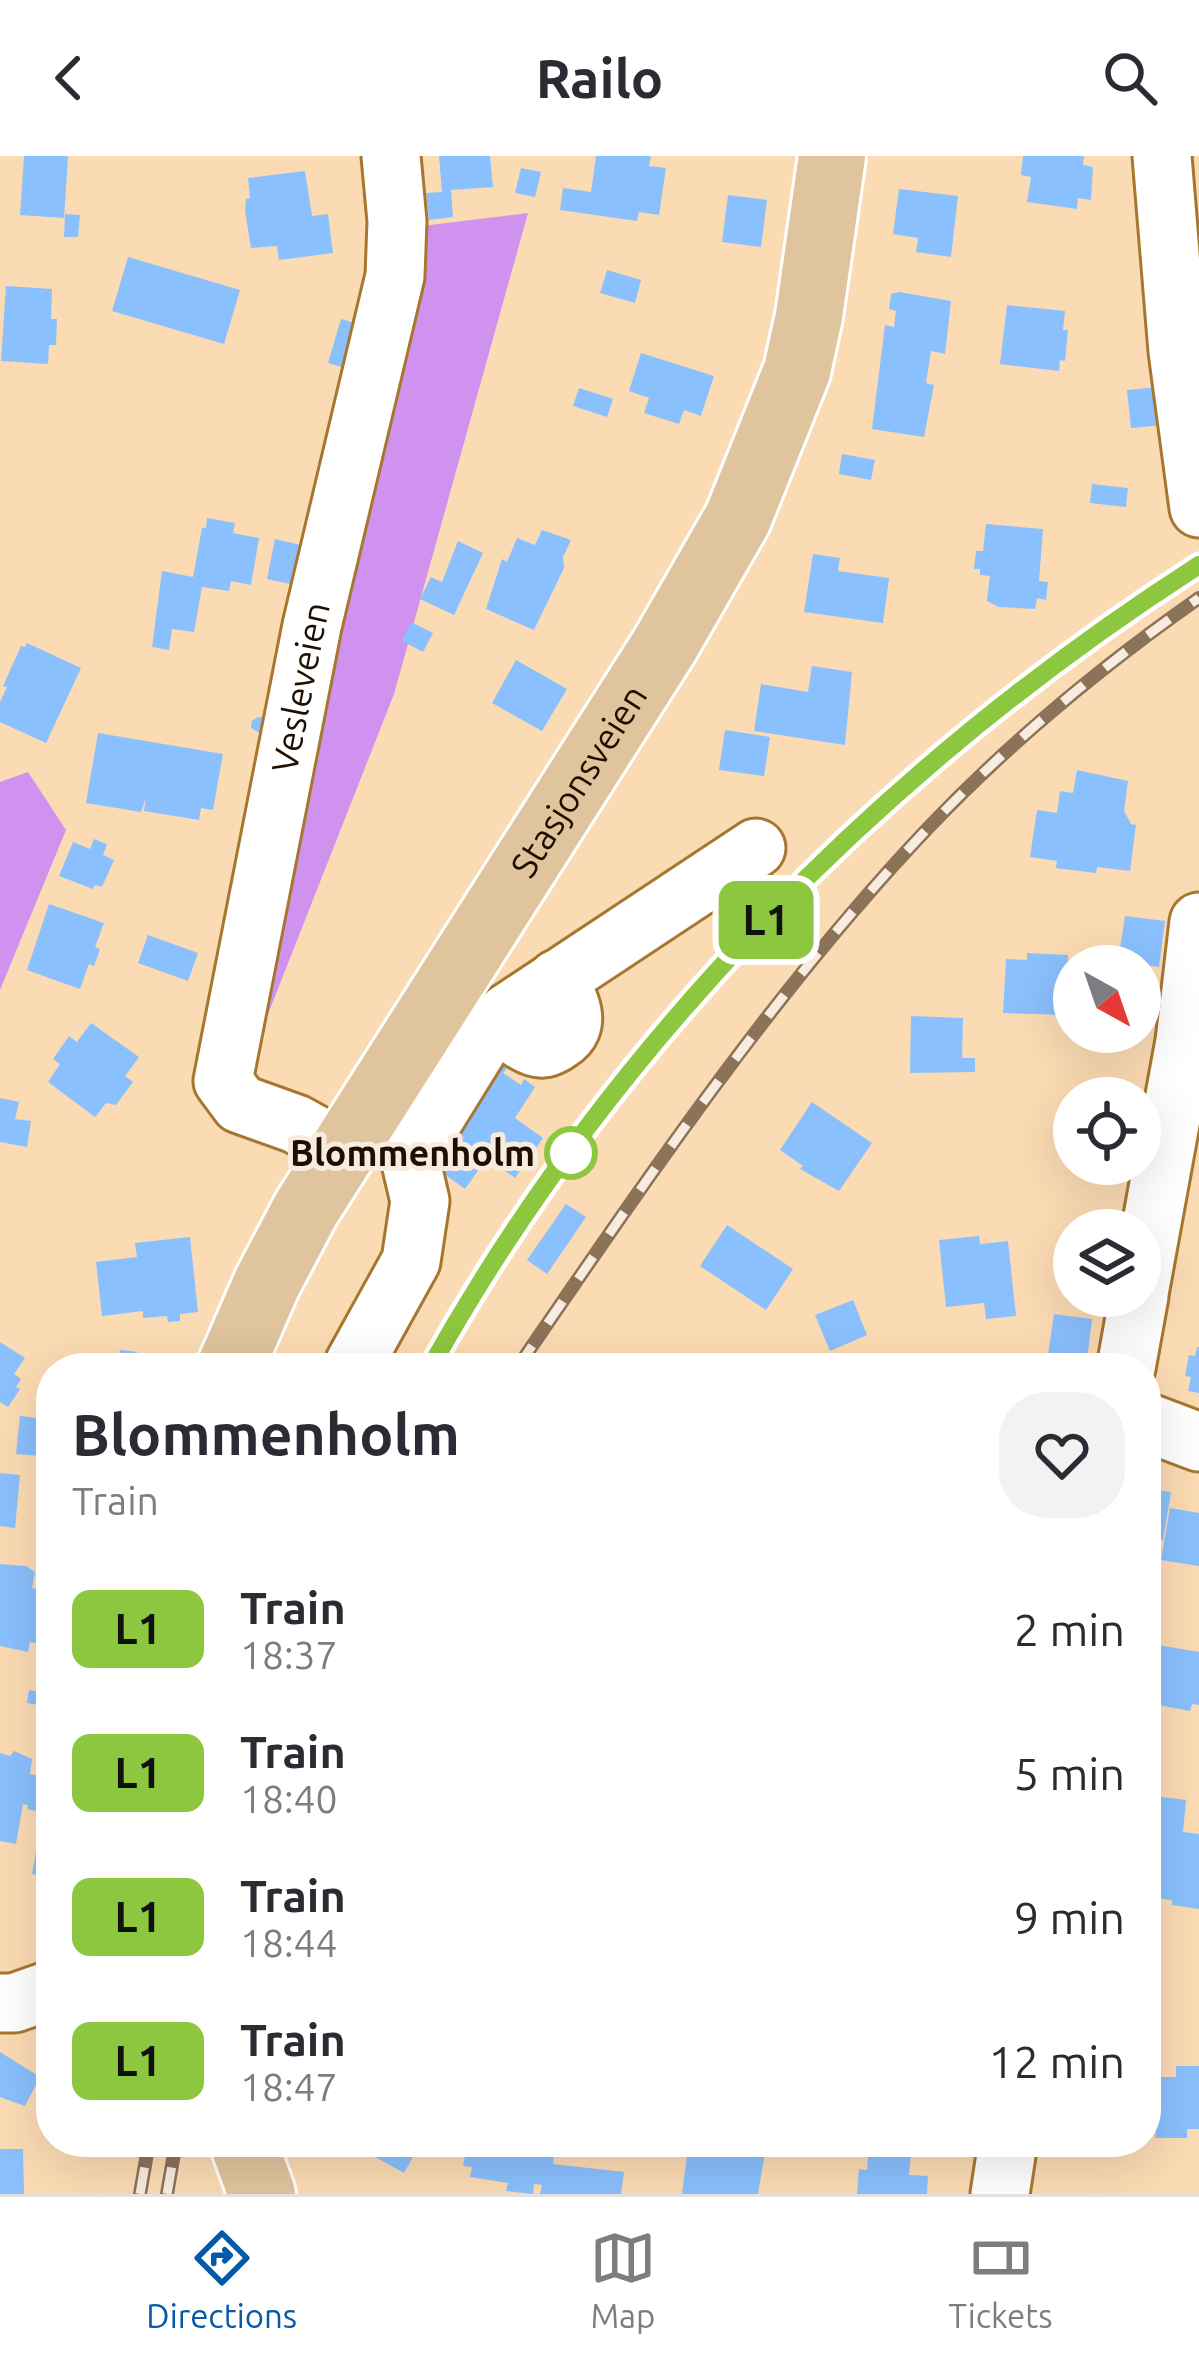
<!DOCTYPE html>
<style>
body{margin:0;font-family:Ubuntu,sans-serif;background:#f2f2f3;color:#2b2b33;height:100vh;display:flex;flex-direction:column;font-size:45px;white-space:nowrap}
*{box-sizing:border-box;margin:0}
p{font-size:39px;color:#7c7c81}
.icon{flex:none;width:66px;height:66px;fill:none;stroke:currentColor;stroke-width:2;stroke-linecap:round;stroke-linejoin:round}
.map{position:relative;flex:1;overflow:hidden}
.side{position:absolute;left:36px;top:1197px;width:1125px;height:804px;display:flex;flex-direction:column;background:#fff;border-radius:48px;box-shadow:0 12px 48px #0002}
.side>*{flex:none}
.badge{padding:0 24px;border-radius:18px;font-size:42px;line-height:78px}
.needle{width:78px;rotate:140deg}
.controls{position:absolute;left:1053px;top:789px;display:grid;gap:24px}
.controls a{display:grid;place-items:center;width:108px;height:108px;border-radius:50%;background:#fff;box-shadow:0 12px 48px #0002;font-size:60px}
.map>.badge{position:absolute;translate:-50% -50%;box-shadow:0 0 0 6px #fff}
.round{display:grid;place-items:center;flex:none;width:126px;height:126px;border-radius:48px;background:#f2f2f3}
.head{display:flex;align-items:center;justify-content:space-between;height:204px;padding:0 36px}
h1{font-size:57px;font-weight:700;line-height:90px}
ul{padding:0;list-style:none}
li{display:flex;align-items:center;gap:36px;height:144px;padding:0 36px}
li div{flex:1}
li b{display:block;font-size:45px}
li em{font-style:normal}
li .badge{min-width:132px;font-weight:700;text-align:center}
header{display:flex;justify-content:space-between;align-items:center;height:156px;padding:0 36px;background:#fff;font-size:54px;font-weight:700}
.menu{display:flex;justify-content:space-around;align-items:center;height:168px;border-top:3px solid #e1e1e2;background:#fff;font-size:33px;color:#7c7c81}
.menu a{display:grid;justify-items:center;gap:6px}
.menu .on{color:#035aa8}
.map>svg:first-child{display:block}
.green{fill:#cf92ef}
.building{fill:#8ac0fe}
.lines{fill:none;stroke-linecap:round;stroke-linejoin:round}
.minor-casing{stroke:#a8772f;stroke-width:63}
.major-casing{stroke:#fff;stroke-width:72}
.minor{stroke:#fff;stroke-width:57}
.major{stroke:#e0c49d;stroke-width:66}
.rail-casing{stroke:#8b7358;stroke-width:14}
.rail{stroke:#f7ecdf;stroke-width:9;stroke-dasharray:27;stroke-linecap:butt}
.line-casing{stroke:#fff;stroke-width:27}
.line{stroke:#8dc63f;stroke-width:18}
.stop-dot{fill:#fff;stroke:#8dc63f;stroke-width:6}
.labels{text-anchor:middle;stroke-width:10;stroke-linejoin:round;paint-order:stroke}
.street-label{font-size:36px;fill:#1e0f00;stroke:#f7ecdf}
.stop-label{font-size:36px;font-weight:bold;fill:#1e0f00;stroke:#f7ecdf;text-anchor:end}
</style>
<header><svg class="icon" aria-label="back" viewBox="0 0 24 24"><path d="M15 5l-7 7 7 7"/></svg>Railo<svg class="icon" aria-label="search" viewBox="0 0 24 24"><circle cx="10" cy="10" r="6"/><path d="M15 15l6 6"/></svg></header>
<div class="map">
<svg width="1199" height="2038" viewBox="0 0 1199 2038">
<rect width="100%" height="100%" fill="#fbdbb3"/>
<g class="green">
<path d="M528,57L394,538L259,881L414,71Z"/>
<path d="M28,616L66,674L0,834V626Z"/>
</g>
<g class="building">
<path d="M24,0H68L64,62L20,59Z"/>
<path d="M439,0H490L493,31L451,34L453,61L429,64L426,37L442,36Z"/>
<path d="M596,0H651L649,10L666,12L659,59L639,56L637,65L560,54L563,32L591,36Z"/>
<path d="M1023,0H1084L1083,9L1093,11L1091,44L1078,42L1077,53L1027,46L1031,21L1021,19Z"/>
<path d="M521,12L541,16L535,41L515,37Z"/>
<path d="M305,15L312,60L328,58L333,97L279,104L277,90L251,92L245,55L246,43L250,42L248,22Z"/>
<path d="M899,33L958,40L951,101L916,96L918,82L893,78Z"/>
<path d="M728,39L767,44L761,91L722,86Z"/>
<path d="M65,58L80,59L78,81H64Z"/>
<path d="M128,101L240,134L224,188L112,155Z"/>
<path d="M607,114L641,124L635,147L600,137Z"/>
<path d="M6,130L52,133L51,163H57L56,189H49L48,208L1,205Z"/>
<path d="M899,136L951,145L945,198L931,195L926,227L934,229L924,281L872,273L885,169L894,171L896,155L889,153L891,138Z"/>
<path d="M1007,149L1065,155L1063,174H1068L1065,205L1060,204L1059,215L1000,208Z"/>
<path d="M341,163L362,169L349,213L328,207Z"/>
<path d="M641,197L714,220L701,260L684,254L679,268L644,257L649,242L629,235Z"/>
<path d="M1159,231L1163,269L1131,272L1127,234Z"/>
<path d="M579,232L613,243L607,261L573,250Z"/>
<path d="M842,298L875,304L871,324L839,318Z"/>
<path d="M1092,328L1128,332L1126,351L1090,347Z"/>
<path d="M207,362L235,367L233,377L259,382L251,429L231,425L229,435L202,431L194,476L172,473L169,494L152,491L162,415L193,421L202,372H206Z"/>
<path d="M986,368L1043,373L1039,425L1048,426L1046,444L1037,442L1035,453L999,451L987,445L990,420L980,419V413H974L976,395H983Z"/>
<path d="M542,374L571,384L563,401L564,412L534,474L486,453L502,403L507,406L517,382L535,389Z"/>
<path d="M275,383L313,392L304,431L267,423Z"/>
<path d="M458,385L483,397L454,459L420,443L431,421L442,426Z"/>
<path d="M813,398L840,402L838,415L889,422L883,467L804,456Z"/>
<path d="M411,466L433,477L423,496L402,485Z"/>
<path d="M27,487L81,512L46,587L0,566V546L7,531L3,530L21,490L25,491Z"/>
<path d="M516,504L567,533L542,575L492,547Z"/>
<path d="M812,510L852,516L845,589L754,575L761,528L808,536Z"/>
<path d="M258,561L266,562L263,579L251,572L252,565Z"/>
<path d="M725,574L770,581L764,620L719,614Z"/>
<path d="M98,577L223,598L213,654L201,652L199,664L144,655L146,642L141,656L86,647Z"/>
<path d="M1077,614L1128,625L1124,655L1131,668L1136,669L1130,715L1097,711L1096,717L1056,712L1057,705L1030,701L1037,654L1057,657L1060,635L1073,637Z"/>
<path d="M94,683L107,688L103,699L114,704L102,731L95,729L93,733L59,720L73,686L90,693Z"/>
<path d="M49,748L104,767L95,791L100,793L94,810L89,808L80,833L27,814Z"/>
<path d="M1125,760L1165,765L1159,811L1118,805Z"/>
<path d="M148,779L198,797L188,825L138,807Z"/>
<path d="M1027,797L1068,799L1066,859L1003,857L1006,803L1027,804Z"/>
<path d="M911,860L963,862L962,902H975V916L910,917Z"/>
<path d="M91,867L139,901L125,920L133,926L116,949L106,947L95,961L48,926L60,908L53,903L69,880L77,886Z"/>
<path d="M496,903L508,911L503,917L521,929L524,923L535,931L515,962L543,982L515,1022L487,1002L465,1033L422,1002Z"/>
<path d="M0,942L19,946L15,963L31,965L27,991L0,986Z"/>
<path d="M812,946L872,987L839,1035L800,1013L803,1010L780,994Z"/>
<path d="M566,1048L586,1061L547,1118L527,1104Z"/>
<path d="M727,1069L793,1113L766,1154L700,1110Z"/>
<path d="M979,1080L980,1088L1008,1085L1016,1160L986,1163L984,1147L946,1151L939,1084Z"/>
<path d="M190,1081L198,1156L180,1158V1165L168,1166L167,1160L143,1162V1155L102,1160L96,1106L137,1101L135,1087Z"/>
<path d="M853,1144L867,1179L830,1195L815,1159Z"/>
<path d="M1054,1158L1092,1163L1086,1212L1047,1206Z"/>
<path d="M0,1186L25,1202L14,1218L21,1223L16,1231L20,1233L8,1251L0,1246Z"/>
<path d="M1197,1191H1199V1237L1188,1235L1191,1221L1185,1220L1189,1199L1195,1200Z"/>
<path d="M120,1194L137,1196L135,1212H117Z"/>
<path d="M20,1260L45,1263L41,1300L16,1298Z"/>
<path d="M0,1317L20,1319L15,1372L0,1370Z"/>
<path d="M1146,1332L1171,1336L1163,1384L1146,1381Z"/>
<path d="M1170,1352L1199,1357V1410L1161,1404Z"/>
<path d="M0,1408L26,1410L35,1416L32,1432L51,1436L47,1489L30,1486L28,1496L0,1490Z"/>
<path d="M1146,1487L1199,1496V1549L1192,1548L1190,1555L1158,1549L1160,1542L1146,1540Z"/>
<path d="M29,1534L39,1536L38,1549L27,1547Z"/>
<path d="M14,1595L32,1603L30,1618L51,1622L46,1652L41,1656L27,1653L28,1649L23,1648L16,1688L0,1685V1597L10,1600Z"/>
<path d="M1146,1639L1186,1644L1183,1676L1199,1678V1753L1172,1749V1744L1146,1741Z"/>
<path d="M40,1673L51,1675V1721L32,1718Z"/>
<path d="M0,1896L40,1921L25,1950L0,1941Z"/>
<path d="M1176,1910H1199V1973H1187V1982H1155L1156,1973H1146V1921H1176Z"/>
<path d="M348,1986H421L404,2017Z"/>
<path d="M476,1986H552L555,1989L553,2008L624,2016L621,2038H540L542,2029L534,2028L533,2038L506,2035L508,2027L470,2021L472,2011L463,2010L466,1994L475,1995Z"/>
<path d="M689,1986L765,1996L758,2038H682Z"/>
<path d="M869,1986H912L909,2019L928,2020L927,2038H857L859,2013L867,2014Z"/>
<path d="M0,1993H23L24,2038H0Z"/>
</g>
<g class="lines">
<defs>
<g id="minor">
<path d="M1162,0L1178,195L1199,352"/>
<path d="M499,865C509,874 526,892 541,892C546,893 555,888 559,885C585,869 568,842 557,823"/>
<path id="s1" d="M343,994L296,968L240,948L223,925L312,470L395,120L397,65L391,0"/>
<path d="M1140,1132L1185,885L1199,766"/>
<path d="M354,1208L411,1105L420,1045L410,1002L490,873L507,857L756,692"/>
<path d="M1126,1212L1139,1140"/>
<path d="M1146,1266L1199,1286"/>
<path d="M0,1847H14L51,1834"/>
<path d="M1000,2038L1008,1986"/>
</g>
<g id="major">
<path id="s2" d="M230,1212L267,1127L306,1053L665,489L738,362L797,215L809,160L832,0"/>
<path d="M243,1986L262,2038"/>
</g>
</defs>
<use href="#minor" class="minor-casing"/>
<use href="#major" class="major-casing"/>
<use href="#minor" class="minor"/>
<use href="#major" class="major"/>
<defs>
<g id="rail">
<path d="M430,1212C612,885 886,610 1199,409"/>
<path d="M517,1212C643,1028 775,833 929,671C1011,585 1102,510 1199,442"/>
<path d="M140,2038L149,1986"/>
<path d="M167,2038L176,1986"/>
</g>
</defs>
<use href="#rail" class="rail-casing"/>
<use href="#rail" class="rail"/>
</g>
<g class="lines">
<defs>
<path id="line" d="M430,1212C612,886 886,610 1199,409"/>
</defs>
<use href="#line" class="line-casing"/>
<use href="#line" class="line"/>
</g>
<circle class="stop-dot" cx="571" cy="997" r="24"/>
<g class="labels">
<g class="street-label">
<text dy="13" stroke="none"><textPath href="#s1" startOffset="543">Vesleveien</textPath></text>
<text dy="13" stroke="none"><textPath href="#s2" startOffset="684">Stasjonsveien</textPath></text>
</g>
<g class="stop-label">
<text x="535" y="1010">Blommenholm</text>
</g>
</g>
</svg>
<div class="controls">
<a><svg class="needle" viewBox="-14 -14 28 28"><path d="M0-13l5 13h-10z" fill="#e53935"/><path d="M0 13l5-13h-10z" fill="#7c7c81"/></svg></a>
<a><svg class="icon" aria-label="locate" viewBox="0 0 24 24"><circle cx="12" cy="12" r="6"/><path d="M12 2v4M12 18v4M2 12h4M18 12h4"/></svg></a>
<a><svg class="icon" aria-label="layers" viewBox="0 0 24 24"><path d="M12 4l9 5-9 5-9-5zM3 14l9 5 9-5"/></svg></a>
</div>
<b class="badge" style="left:766px;top:764px;background:#8dc63f;color:#111">L1</b>
<section class="side">
<div class="head"><div><h1>Blommenholm</h1><p>Train</p></div><a class="round"><svg class="icon" aria-label="heart" viewBox="0 0 24 24"><path d="M12 20l-8-8c-3-5 5-10 8-4 3-6 11-1 8 4z"/></svg></a></div>
<ul>
<li><span class="badge" style="background:#8dc63f;color:#111">L1</span><div><b>Train</b><p>18:37</p></div><em>2 min</em></li>
<li><span class="badge" style="background:#8dc63f;color:#111">L1</span><div><b>Train</b><p>18:40</p></div><em>5 min</em></li>
<li><span class="badge" style="background:#8dc63f;color:#111">L1</span><div><b>Train</b><p>18:44</p></div><em>9 min</em></li>
<li><span class="badge" style="background:#8dc63f;color:#111">L1</span><div><b>Train</b><p>18:47</p></div><em>12 min</em></li>
</ul>
</section>
</div>
<nav class="menu">
<a class="on"><svg class="icon" aria-label="directions" viewBox="0 0 24 24"><path d="M12 3l9 9-9 9-9-9zM9 14v-3h6M13 9l2 2-2 2"/></svg>Directions</a>
<a><svg class="icon" aria-label="map" viewBox="0 0 24 24"><path d="M3 6l6-2 6 2 6-2v14l-6 2-6-2-6 2zM9 4v14M15 6v14"/></svg>Map</a>
<a><svg class="icon" aria-label="tickets" viewBox="0 0 24 24"><path d="M3 7h18v10H3zM15 7v10"/></svg>Tickets</a>
</nav>
